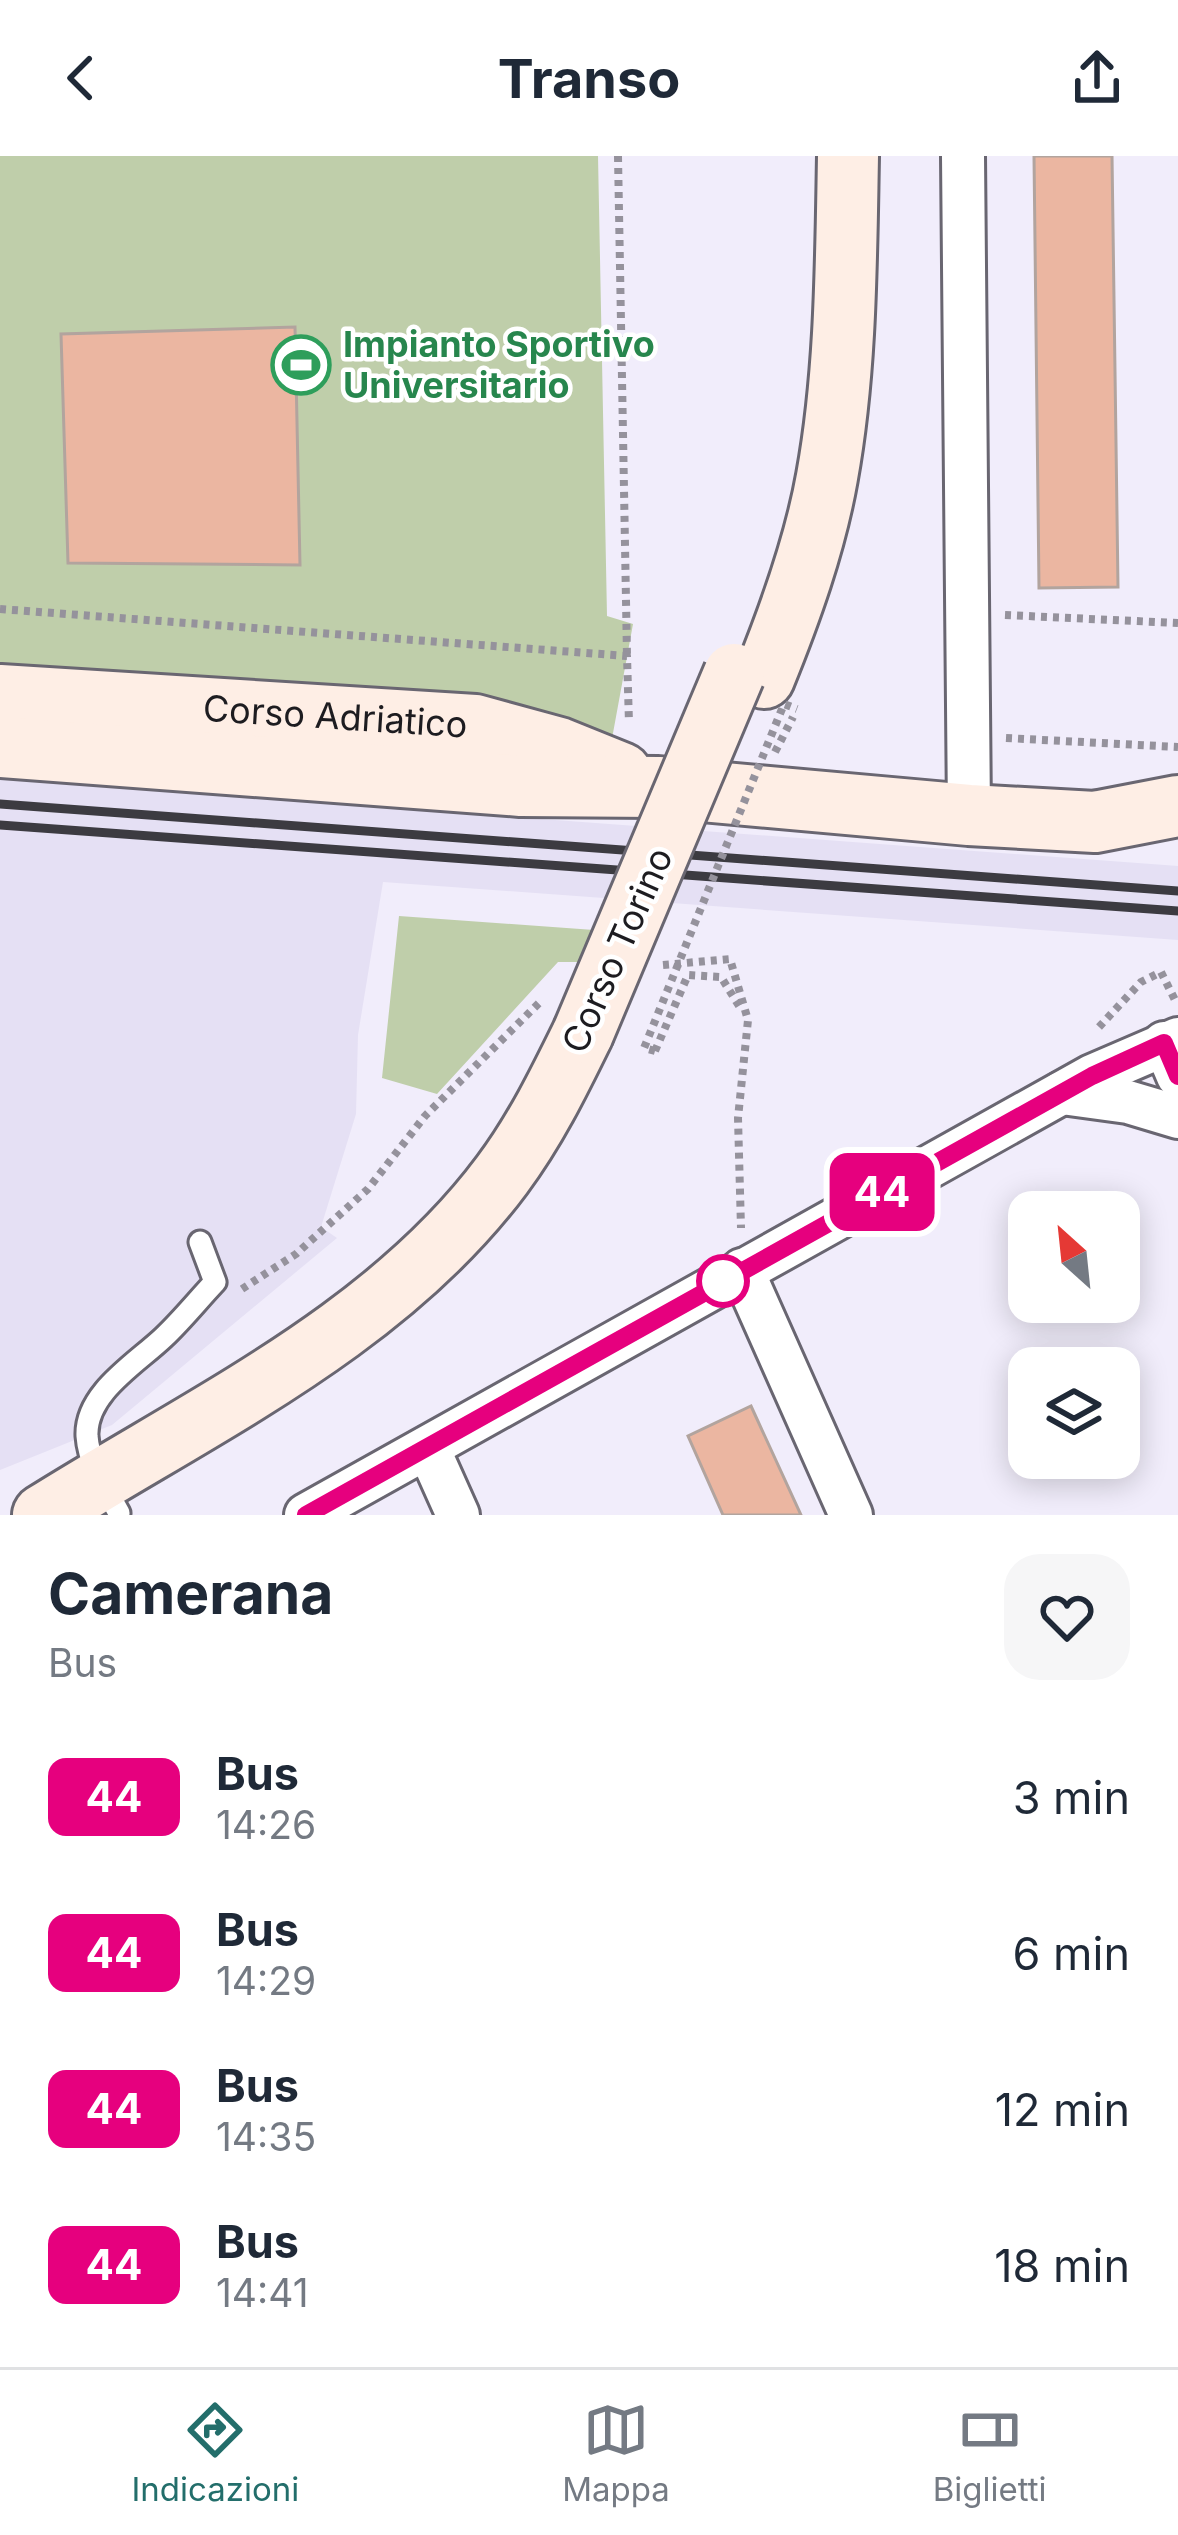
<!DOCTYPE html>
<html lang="it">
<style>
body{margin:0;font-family:Inter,sans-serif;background:#f6f6f7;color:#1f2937;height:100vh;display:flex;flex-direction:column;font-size:45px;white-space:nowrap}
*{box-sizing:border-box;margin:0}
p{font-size:39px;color:#747a83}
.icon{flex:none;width:66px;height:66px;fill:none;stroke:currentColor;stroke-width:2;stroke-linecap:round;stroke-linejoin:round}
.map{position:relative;height:1359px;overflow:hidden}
.details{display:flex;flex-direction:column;background:#fff;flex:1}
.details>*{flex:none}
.badge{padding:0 24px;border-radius:18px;font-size:42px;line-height:78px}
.needle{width:78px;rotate:333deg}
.fabs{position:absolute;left:1008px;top:1035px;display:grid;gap:24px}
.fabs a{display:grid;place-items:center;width:132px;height:132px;border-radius:24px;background:#fff;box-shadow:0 6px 30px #0003;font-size:60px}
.map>.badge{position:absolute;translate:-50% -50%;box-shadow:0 0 0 6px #fff}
.round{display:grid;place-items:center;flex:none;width:126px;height:126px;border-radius:36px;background:#f6f6f7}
.summary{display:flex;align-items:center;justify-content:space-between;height:204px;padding:0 48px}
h1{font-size:57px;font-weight:700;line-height:90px}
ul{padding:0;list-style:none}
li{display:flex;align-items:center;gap:36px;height:156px;padding:0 48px}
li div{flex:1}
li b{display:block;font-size:45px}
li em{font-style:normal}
li .badge{min-width:132px;font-weight:700;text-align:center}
header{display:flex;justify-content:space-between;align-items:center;height:156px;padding:0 48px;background:#fff;font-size:54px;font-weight:700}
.tabs{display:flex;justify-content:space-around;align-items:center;height:168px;border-top:3px solid #e0e1e3;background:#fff;font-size:33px;color:#747a83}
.tabs a{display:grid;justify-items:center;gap:6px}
.tabs .selected{color:#236e6b}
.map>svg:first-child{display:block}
.built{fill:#e5e0f4}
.green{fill:#bfceaa}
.building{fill:#ebb6a1;stroke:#b2a49e;stroke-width:3}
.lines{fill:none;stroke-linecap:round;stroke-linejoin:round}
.lane-casing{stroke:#696671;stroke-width:27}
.street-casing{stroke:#696671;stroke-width:48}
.secondary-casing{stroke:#696671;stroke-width:66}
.path{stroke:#95929c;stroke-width:8;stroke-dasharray:6 6;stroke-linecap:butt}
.lane{stroke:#fff;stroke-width:21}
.street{stroke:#fff;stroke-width:42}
.secondary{stroke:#feeee5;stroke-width:60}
.rail{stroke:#3c3b41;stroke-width:9}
.secondary-bridge-casing{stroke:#696671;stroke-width:66;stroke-linecap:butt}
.path-bridge{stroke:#95929c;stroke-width:8;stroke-dasharray:6 6;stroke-linecap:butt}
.secondary-bridge{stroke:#feeee5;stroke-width:60}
.line-casing{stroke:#fff;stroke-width:27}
.line{stroke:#e6007e;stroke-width:18}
.stop-dot{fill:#fff;stroke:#e6007e;stroke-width:6}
.labels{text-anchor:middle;stroke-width:9;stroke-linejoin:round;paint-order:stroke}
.leisure-label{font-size:36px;font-weight:bold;fill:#27864d;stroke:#fff;text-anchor:start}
.street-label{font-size:36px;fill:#1d1c20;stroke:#fff}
</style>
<header><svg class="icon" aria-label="back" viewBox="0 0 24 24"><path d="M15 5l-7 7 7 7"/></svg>Transo<svg class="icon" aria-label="share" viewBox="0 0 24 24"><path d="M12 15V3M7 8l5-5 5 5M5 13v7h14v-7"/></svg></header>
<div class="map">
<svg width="1178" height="1359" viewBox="0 0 1178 1359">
<rect width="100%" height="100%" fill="#f1edfb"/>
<path class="built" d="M0,623L1178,710V784L383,726L358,879L356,958L321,1071L337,1082L112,1269L0,1314Z"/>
<g class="green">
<path d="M0,0H598L607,460L633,468L611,588L0,517Z"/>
<path d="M399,760L594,774L582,806H558L437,938L382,922Z"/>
</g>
<g class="building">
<path d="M1034,0H1112L1118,431L1039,432Z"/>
<path d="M295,171L300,409L68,407L61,178Z"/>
<path d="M751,1250L801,1359H723L688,1280Z"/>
</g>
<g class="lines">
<defs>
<path id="lane" d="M119,1357C106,1333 89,1308 87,1280C85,1237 137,1207 164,1181C182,1164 198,1144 215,1126L200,1086"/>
<g id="street">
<path d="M963,0L969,659"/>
<path d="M1164,887L1178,920"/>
<path d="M1062,937L1128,946L1178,961"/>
<path d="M742,1114L851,1359"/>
<path d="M428,1292L458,1359"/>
<path d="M306,1359L1092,920L1178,883"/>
</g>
<g id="secondary">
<path d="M764,522C790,458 815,389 827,321C846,217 846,106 848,0"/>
<path id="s1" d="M0,539L475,569L559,592L621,617"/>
<path d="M0,591L521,630L658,631L969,659L1095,666L1178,650"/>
<path d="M43,1359C202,1259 387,1174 502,1019C535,975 559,926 583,877"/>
</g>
</defs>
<use href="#lane" class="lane-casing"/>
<use href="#street" class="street-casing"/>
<use href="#secondary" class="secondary-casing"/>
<g class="path">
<path d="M618,0L627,500"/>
<path d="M0,453L627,500L629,567"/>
<path d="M1005,459L1178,467"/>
<path d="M1006,582L1178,591"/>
<path d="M775,596L793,561"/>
<path d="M663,809L730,803L748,864L738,962L741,1072"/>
<path d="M1099,871L1141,826L1161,816L1176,846"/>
<path d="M655,895L688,819L721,821L741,853"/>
<path d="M242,1133L296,1098L368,1033L425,960L541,845"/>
</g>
<use href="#lane" class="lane"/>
<use href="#street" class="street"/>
<use href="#secondary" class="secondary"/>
<g class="rail">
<path d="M0,648L1178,735"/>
<path d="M0,669L1178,755"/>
</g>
<defs>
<path id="secondary-bridge" d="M583,877L734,518"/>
</defs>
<use href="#secondary-bridge" class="secondary-bridge-casing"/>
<path class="path-bridge" d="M655,895L644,892L784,548L797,553"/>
<use href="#secondary-bridge" class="secondary-bridge"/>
</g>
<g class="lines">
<defs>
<path id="line" d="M306,1359L1092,920L1164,887L1178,920"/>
</defs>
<use href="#line" class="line-casing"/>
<use href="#line" class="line"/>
</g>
<defs>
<symbol id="stadium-ring" viewBox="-11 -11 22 22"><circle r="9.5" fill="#fff" stroke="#2e9e5b" stroke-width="1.5"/><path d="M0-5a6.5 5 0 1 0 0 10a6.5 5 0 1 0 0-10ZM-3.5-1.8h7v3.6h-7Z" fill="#2e9e5b"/></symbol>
</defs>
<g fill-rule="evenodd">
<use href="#stadium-ring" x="268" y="176" width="66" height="66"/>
</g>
<circle class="stop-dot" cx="723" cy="1125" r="24"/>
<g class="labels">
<g class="leisure-label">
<text x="343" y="201">Impianto Sportivo<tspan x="343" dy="41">Universitario</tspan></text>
</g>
<g class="street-label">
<text dy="13" stroke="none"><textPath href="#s1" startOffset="336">Corso Adriatico</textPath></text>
<text transform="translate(617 794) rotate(-66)" y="13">Corso Torino</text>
</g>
</g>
</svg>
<div class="fabs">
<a><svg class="needle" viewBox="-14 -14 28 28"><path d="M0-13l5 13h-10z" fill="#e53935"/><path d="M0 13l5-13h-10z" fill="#747a83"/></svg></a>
<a><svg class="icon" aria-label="layers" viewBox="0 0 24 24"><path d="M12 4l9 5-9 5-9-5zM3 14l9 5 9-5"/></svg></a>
</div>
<b class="badge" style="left:882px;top:1036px;background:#e6007e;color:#fff">44</b>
</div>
<section class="details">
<div class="summary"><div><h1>Camerana</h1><p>Bus</p></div><a class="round"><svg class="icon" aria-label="heart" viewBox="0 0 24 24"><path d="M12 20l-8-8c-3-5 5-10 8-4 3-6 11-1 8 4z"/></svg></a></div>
<ul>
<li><span class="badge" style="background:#e6007e;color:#fff">44</span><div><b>Bus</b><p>14:26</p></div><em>3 min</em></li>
<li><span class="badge" style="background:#e6007e;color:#fff">44</span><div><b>Bus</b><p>14:29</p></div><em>6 min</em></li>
<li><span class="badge" style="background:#e6007e;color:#fff">44</span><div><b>Bus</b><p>14:35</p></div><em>12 min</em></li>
<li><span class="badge" style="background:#e6007e;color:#fff">44</span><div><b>Bus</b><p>14:41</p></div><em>18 min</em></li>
</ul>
</section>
<nav class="tabs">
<a class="selected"><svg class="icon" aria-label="directions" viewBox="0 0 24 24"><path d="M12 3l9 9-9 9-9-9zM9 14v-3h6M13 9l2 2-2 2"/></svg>Indicazioni</a>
<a><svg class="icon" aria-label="map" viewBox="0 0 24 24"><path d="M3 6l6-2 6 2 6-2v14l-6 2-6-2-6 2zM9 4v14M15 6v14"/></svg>Mappa</a>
<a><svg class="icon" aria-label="tickets" viewBox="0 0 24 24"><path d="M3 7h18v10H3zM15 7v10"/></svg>Biglietti</a>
</nav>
